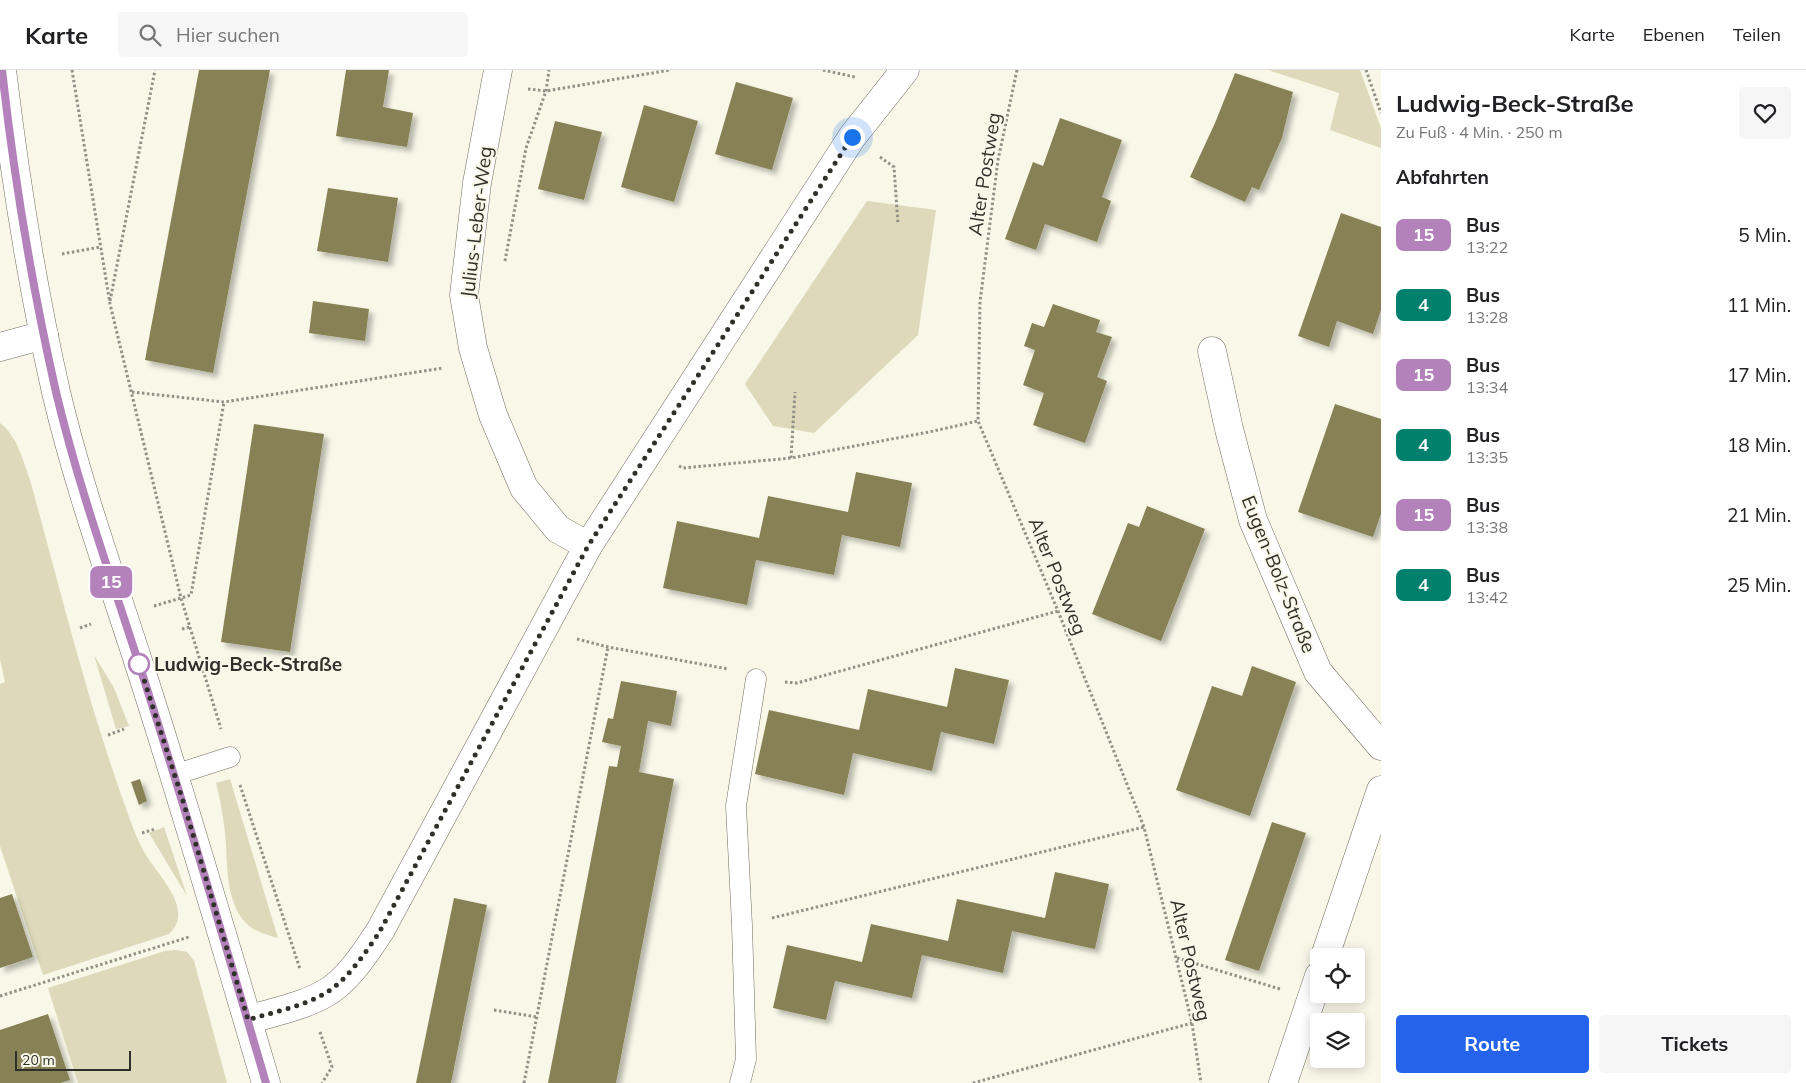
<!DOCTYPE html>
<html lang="de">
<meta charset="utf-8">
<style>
body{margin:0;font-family:Mulish,sans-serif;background:#f6f6f6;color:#202124;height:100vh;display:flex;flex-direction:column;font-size:19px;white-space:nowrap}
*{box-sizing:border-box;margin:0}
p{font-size:16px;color:#757577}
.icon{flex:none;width:28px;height:28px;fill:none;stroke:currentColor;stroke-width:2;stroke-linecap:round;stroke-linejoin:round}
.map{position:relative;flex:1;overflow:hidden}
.details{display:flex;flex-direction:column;background:#fff;width:425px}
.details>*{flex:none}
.badge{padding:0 10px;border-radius:8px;font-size:18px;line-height:32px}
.controls{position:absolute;left:1310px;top:878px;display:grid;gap:10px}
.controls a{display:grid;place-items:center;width:55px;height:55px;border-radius:5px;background:#fff;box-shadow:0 2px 12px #0003;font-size:25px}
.scale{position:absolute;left:15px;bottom:12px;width:116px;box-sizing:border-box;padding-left:5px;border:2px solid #30302a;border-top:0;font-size:14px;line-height:18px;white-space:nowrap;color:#30302a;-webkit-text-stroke:4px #f8f7e8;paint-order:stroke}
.you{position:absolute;width:25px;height:25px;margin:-12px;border:4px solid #fff;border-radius:50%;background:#1a73e8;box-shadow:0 0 0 8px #1a73e833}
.map>.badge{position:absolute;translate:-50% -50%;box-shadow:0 0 0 2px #fff}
h2{padding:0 15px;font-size:19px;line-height:45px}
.round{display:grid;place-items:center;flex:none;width:52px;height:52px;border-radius:5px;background:#f6f6f6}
.headline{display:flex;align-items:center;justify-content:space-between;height:85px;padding:0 15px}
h1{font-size:24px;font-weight:700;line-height:38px}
.action{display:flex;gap:10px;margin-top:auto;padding:10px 15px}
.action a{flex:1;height:58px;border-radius:5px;background:#2563eb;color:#fff;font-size:20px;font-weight:700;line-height:58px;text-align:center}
.action a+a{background:#f6f6f6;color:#202124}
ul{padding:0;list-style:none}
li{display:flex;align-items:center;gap:15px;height:70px;padding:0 15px}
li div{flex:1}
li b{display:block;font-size:19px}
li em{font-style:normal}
li .badge{min-width:55px;font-weight:700;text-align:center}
header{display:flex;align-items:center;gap:30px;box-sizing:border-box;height:70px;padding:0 25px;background:#fff;border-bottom:1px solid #e0e0e0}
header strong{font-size:24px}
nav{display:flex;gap:28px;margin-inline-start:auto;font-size:18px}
.search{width:350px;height:45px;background:#f6f6f6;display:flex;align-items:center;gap:12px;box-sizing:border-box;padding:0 18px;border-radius:5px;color:#757577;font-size:19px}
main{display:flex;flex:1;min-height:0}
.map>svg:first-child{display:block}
.green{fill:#ddd9ba}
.building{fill:#888154;filter:url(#shadow)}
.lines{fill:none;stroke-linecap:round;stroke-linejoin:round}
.lane-casing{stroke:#6f6d61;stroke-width:21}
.street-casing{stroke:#6f6d61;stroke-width:29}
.path{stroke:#919187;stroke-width:3;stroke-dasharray:2.5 2.5;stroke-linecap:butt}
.lane{stroke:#fff;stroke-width:20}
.street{stroke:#fff;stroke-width:28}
.line-casing{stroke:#fff;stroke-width:11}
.line{stroke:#b382ba;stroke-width:8}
.walk{stroke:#30302a;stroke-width:5;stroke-dasharray:0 9}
.stop-dot{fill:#fff;stroke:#b382ba;stroke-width:2.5}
.labels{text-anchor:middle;stroke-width:4;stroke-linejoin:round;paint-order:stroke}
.street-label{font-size:19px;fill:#30302a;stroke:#f8f7e8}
.stop-label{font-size:19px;font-weight:bold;fill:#30302a;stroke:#f8f7e8;text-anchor:start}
</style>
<header>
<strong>Karte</strong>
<div class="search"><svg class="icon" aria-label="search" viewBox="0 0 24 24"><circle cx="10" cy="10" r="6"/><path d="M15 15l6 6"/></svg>Hier suchen</div>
<nav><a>Karte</a><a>Ebenen</a><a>Teilen</a></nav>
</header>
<main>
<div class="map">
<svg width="1381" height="1013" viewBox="0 0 1381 1013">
<defs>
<filter id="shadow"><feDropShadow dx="4.5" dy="4.5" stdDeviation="2.5" flood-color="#0004"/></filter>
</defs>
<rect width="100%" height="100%" fill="#f8f7e8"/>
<g class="green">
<path d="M1268,0H1360L1381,58V78L1330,60L1339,23Z"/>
<path d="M867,131L936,140L918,265L814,363L773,356L745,314Z"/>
<path d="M0,353C17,366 23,390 30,410C61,522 88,635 128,744C133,758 138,772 146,785C159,807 195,840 169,864L43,905L0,776V614L5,612L0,589Z"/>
<path d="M94,585L114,618L129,656L116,659Z"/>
<path d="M230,709L278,868C267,865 255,862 247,854C224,832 228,790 225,762C223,745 220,729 216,713Z"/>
<path d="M164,757L187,826L149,763Z"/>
<path d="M176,880L187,882L194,891L227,1013H78L48,918L165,881Z"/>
</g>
<g class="building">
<path d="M199,0H270L213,303L145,290Z"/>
<path d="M346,0H389L383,37L413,43L407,77L336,66Z"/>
<path d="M1235,3L1293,22L1282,68L1259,120L1252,117L1245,132L1190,107L1215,53Z"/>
<path d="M736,12L793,28L772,100L715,84Z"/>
<path d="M644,35L698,51L674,132L621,117Z"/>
<path d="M1060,48L1122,70L1102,127L1111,131L1097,172L1045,154L1036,180L1005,169L1033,92L1043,96Z"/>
<path d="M555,51L602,62L584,130L538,119Z"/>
<path d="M328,118L398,128L388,192L317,181Z"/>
<path d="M1341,143L1381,157V240L1373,264L1337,251L1329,277L1298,266Z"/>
<path d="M313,231L369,239L365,271L309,263Z"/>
<path d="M1053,234L1100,250L1096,262L1112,267L1097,307L1107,311L1085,373L1033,355L1044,323L1023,315L1035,280L1024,276L1032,253L1044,257Z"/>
<path d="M1335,334L1381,349V444L1373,467L1298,442Z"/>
<path d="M254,354L324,364L290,582L221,572Z"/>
<path d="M856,402L912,413L900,477L842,465L834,505L756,490L747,535L663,518L677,451L759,468L768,426L848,442Z"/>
<path d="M1147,436L1205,459L1161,571L1092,544L1128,453L1139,457Z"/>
<path d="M1252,596L1296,612L1250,746L1176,720L1212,616L1242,626Z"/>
<path d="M955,598L1009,610L994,674L941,662L932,701L853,683L844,725L755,704L769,640L859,660L868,619L947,637Z"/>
<path d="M621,611L677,621L671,656L648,651L639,702L674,709L616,1013H548L609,696L617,697L621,676L602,672L608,648L613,649Z"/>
<path d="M140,709L147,731L139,735L131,712Z"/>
<path d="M1272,752L1306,763L1259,901L1225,890Z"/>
<path d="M1055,802L1109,814L1095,879L1012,861L1003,903L922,885L912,928L835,911L826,950L773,938L787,875L862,892L871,854L948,871L957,829L1045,848Z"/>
<path d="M12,824L33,887L0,898V828Z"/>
<path d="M454,828L487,835L451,1013H416Z"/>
<path d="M48,944L70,1010L60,1013H0V960Z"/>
</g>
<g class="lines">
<defs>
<g id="lane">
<path d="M174,705L230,687"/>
<path d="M740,1013L746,989L742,855L736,736L756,609"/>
</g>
<g id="street">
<path d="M2,0C15,108 32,216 56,322C78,415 110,504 139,594C184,733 225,873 266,1013"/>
<path d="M498,0L477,113L464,225L473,278L493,345L524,418L558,459L588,476"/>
<path d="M0,277L44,265"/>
<path d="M1212,281L1229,359L1253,450L1318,602L1381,676"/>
<path d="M1325,886L1381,720"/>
<path d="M248,950C273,942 301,937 324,924C347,912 366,882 380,861L588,476L852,67L905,0"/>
<path d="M1283,1013L1319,906"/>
</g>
</defs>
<use href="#lane" class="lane-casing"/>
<use href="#street" class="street-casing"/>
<g class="path">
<path d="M72,0L110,234L181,528L221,659"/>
<path d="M823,0L855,7"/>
<path d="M1017,0L998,90L980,232L978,351L1058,541L1144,757L1192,953L1201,1013"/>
<path d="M1366,0L1381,43"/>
<path d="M528,19L546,21L670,0"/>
<path d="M880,87L894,97L898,154"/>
<path d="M62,184L100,177"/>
<path d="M505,191L526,78L546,21L549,0"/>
<path d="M110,231L155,0"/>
<path d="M132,322L224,332L443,298"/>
<path d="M791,388L795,322"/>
<path d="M679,396L683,398L791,388L929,362L978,351"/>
<path d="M154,536L191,525L224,332"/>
<path d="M80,558L91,554"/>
<path d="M182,559L190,557"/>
<path d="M577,569L608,577L728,599"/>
<path d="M785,612L797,613L1058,541"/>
<path d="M108,665L124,659"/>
<path d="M240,715L300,899"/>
<path d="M142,763L155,759"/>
<path d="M772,848L1144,757"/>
<path d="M1177,888L1280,919"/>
<path d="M0,926L189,867"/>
<path d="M494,940L537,947"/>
<path d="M320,962L332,997L322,1013"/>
<path d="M524,1013L608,577"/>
<path d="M973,1013L1192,953"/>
</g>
<use href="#lane" class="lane"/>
<use href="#street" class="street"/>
</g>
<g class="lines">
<defs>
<path id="line" d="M2,0C14,108 32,216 56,322C78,415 110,504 139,594C184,733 225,873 266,1013"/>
</defs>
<use href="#line" class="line-casing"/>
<use href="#line" class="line"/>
<path class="walk" d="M139,594L183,731L248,950C273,942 301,937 324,924C346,912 366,882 380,861L588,476L852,67"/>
</g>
<circle class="stop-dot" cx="139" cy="594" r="10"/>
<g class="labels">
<g class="street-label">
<text transform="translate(984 104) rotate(-81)" y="7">Alter Postweg</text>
<text transform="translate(476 152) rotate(-83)" y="7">Julius-Leber-Weg</text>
<text transform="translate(1279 504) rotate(68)" y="7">Eugen-Bolz-Straße</text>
<text transform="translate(1058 506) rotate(68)" y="7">Alter Postweg</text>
<text transform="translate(1191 890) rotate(77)" y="7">Alter Postweg</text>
</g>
<g class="stop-label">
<text x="154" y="601">Ludwig-Beck-Straße</text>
</g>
</g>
</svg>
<div class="controls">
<a><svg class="icon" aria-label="locate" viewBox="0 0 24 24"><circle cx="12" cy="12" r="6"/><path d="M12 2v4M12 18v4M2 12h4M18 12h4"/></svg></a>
<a><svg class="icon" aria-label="layers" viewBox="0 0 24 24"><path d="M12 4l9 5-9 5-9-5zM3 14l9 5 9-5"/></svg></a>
</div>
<div class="scale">20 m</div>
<div class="you" style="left:852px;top:67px"></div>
<b class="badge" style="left:111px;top:512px;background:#b382ba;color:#fff">15</b>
</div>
<section class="details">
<div class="headline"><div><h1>Ludwig-Beck-Straße</h1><p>Zu Fuß · 4 Min. · 250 m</p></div><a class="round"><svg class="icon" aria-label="heart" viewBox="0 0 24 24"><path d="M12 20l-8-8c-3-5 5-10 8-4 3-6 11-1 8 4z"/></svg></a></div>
<h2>Abfahrten</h2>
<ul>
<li><span class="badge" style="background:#b382ba;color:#fff">15</span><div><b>Bus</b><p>13:22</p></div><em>5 Min.</em></li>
<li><span class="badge" style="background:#01806d;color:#fff">4</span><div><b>Bus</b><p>13:28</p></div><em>11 Min.</em></li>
<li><span class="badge" style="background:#b382ba;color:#fff">15</span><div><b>Bus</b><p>13:34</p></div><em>17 Min.</em></li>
<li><span class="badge" style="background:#01806d;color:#fff">4</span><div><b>Bus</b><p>13:35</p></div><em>18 Min.</em></li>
<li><span class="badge" style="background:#b382ba;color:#fff">15</span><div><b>Bus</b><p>13:38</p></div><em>21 Min.</em></li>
<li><span class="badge" style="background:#01806d;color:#fff">4</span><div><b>Bus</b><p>13:42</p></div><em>25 Min.</em></li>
</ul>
<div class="action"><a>Route</a><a>Tickets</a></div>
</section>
</main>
